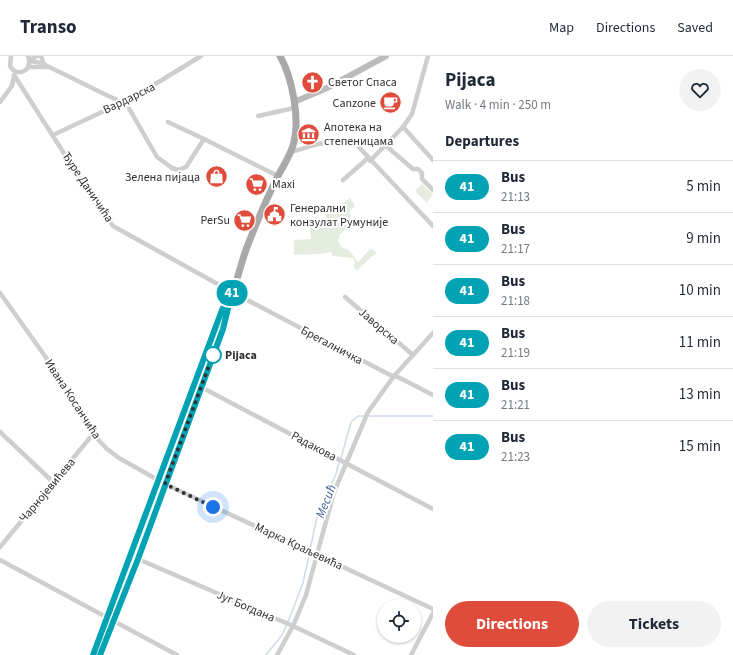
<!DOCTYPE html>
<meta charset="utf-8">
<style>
body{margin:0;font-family:"Source Sans 3",sans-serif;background:#f2f2f3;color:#1f2937;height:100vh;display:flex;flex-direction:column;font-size:15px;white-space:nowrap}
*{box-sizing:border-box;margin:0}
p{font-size:13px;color:#747a83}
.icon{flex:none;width:22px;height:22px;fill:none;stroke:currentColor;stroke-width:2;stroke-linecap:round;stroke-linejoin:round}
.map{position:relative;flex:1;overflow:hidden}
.panel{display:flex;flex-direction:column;background:#fff;width:300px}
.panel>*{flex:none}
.badge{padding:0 8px;border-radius:13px;font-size:14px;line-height:26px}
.tools{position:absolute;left:377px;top:543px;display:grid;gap:8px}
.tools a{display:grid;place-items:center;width:44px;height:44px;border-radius:50%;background:#fff;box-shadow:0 1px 3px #0004;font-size:20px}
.you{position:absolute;width:20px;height:20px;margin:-10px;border:3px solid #fff;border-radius:50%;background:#1a73e8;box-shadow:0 0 0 6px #1a73e833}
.map>.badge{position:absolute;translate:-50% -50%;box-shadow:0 0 0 2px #fff}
h2{padding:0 12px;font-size:15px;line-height:36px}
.round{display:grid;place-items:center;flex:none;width:42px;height:42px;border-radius:21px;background:#f2f2f3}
.summary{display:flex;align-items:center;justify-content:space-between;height:68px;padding:0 12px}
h1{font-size:19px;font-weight:700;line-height:30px}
.button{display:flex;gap:8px;margin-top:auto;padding:8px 12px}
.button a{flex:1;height:46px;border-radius:24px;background:#df4c3c;color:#fff;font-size:16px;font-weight:700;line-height:46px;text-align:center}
.button a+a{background:#f2f2f3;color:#1f2937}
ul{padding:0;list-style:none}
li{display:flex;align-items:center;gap:12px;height:52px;padding:0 12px;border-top:1px solid #e0e1e3}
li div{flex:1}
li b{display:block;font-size:15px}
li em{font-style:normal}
li .badge{min-width:44px;font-weight:700;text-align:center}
header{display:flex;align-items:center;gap:24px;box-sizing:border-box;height:56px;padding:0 20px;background:#fff;border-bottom:1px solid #e0e1e3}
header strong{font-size:19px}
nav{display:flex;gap:22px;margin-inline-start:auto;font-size:14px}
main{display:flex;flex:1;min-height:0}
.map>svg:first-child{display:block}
.green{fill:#e5ede0}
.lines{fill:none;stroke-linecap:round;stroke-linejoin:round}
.stream{stroke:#cddbec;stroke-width:1.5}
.street{stroke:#cecece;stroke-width:4.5}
.secondary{stroke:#bbb;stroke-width:6}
.primary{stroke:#a9a9a9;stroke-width:7}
.line-casing{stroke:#fff;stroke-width:9}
.line{stroke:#00a3b4;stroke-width:6}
.walk{stroke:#313131;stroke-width:4;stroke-dasharray:0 7.2}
.stop-dot{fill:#fff;stroke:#00a3b4;stroke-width:2}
.labels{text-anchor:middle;stroke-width:4;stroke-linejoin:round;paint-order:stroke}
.poi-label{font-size:12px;fill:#313131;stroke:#fff;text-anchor:start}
.street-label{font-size:12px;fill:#313131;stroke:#fff}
.stop-label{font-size:12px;font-weight:bold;fill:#313131;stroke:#fff;text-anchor:start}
.water-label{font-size:13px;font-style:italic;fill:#416491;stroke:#fff}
</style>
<header>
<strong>Transo</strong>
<nav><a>Map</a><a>Directions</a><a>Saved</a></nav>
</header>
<main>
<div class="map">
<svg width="433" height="599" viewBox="0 0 433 599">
<rect width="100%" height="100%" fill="#fff"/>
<g class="green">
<path d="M422,128L433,138L427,147L415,135Z"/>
<path d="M350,142L355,150L349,156L354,167L340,178L338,185L341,191L349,194L358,206L370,193L374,194L376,197L356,215L354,210L355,205L353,202L333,200L331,196C319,199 306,198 294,199V184L311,183L310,171L326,168V154H335Z"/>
</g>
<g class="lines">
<g class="stream">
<path d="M341,402L351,366L358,360H433"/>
<path d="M266,599L282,579L290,561L303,527L317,461L336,418L339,406"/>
</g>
<g class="street">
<path d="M11,0L10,10C17,23 34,14 28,0"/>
<path d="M41,0L44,9"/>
<path d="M30,4L37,0"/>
<path d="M30,5L41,7L127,49L157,101L172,112L178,114L186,111L204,83L278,120"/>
<path d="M29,11H46"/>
<path d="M14,19L97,149L113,170L232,236L390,319L398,321L433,339"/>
<path d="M0,46L12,30L14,20"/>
<path d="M258,60L294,52"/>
<path d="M168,66L204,83"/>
<path d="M403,71L433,104"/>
<path d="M53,79L134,41L201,0"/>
<path d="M385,89L413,113H418L422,117V123L433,134"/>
<path d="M291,96C310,91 337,79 356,88L433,170"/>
<path d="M370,105L403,71L412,58L428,0"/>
<path d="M343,124L368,102"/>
<path d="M0,237L45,300L93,378L107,393L119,402L165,428L433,553"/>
<path d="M345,241L413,299"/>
<path d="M201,331L433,453"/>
<path d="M0,376L53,426"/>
<path d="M0,491L93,378"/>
<path d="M138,503L293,570L354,599"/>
<path d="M0,504L177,599"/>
<path d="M277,599L293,570L306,539L334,436L368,356L394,320L433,277"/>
<path d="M411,599L433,557"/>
</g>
<path class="secondary" d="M294,46L325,33L386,0"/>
<g class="primary">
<path d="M93,599L194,328L222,254L230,239"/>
<path d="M100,599L138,503L223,273C232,246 237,218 247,191C256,168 266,144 277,122C283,110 291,99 294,86C300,62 292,21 280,0"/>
</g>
</g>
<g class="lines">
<defs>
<path id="line" d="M93,599L222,254L232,236L223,273L138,503L100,599"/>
</defs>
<use href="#line" class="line-casing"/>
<use href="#line" class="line"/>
<path class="walk" d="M213,299L165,428L213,451"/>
</g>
<defs>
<symbol id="church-disc" viewBox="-11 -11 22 22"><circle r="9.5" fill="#df4c3c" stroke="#fff"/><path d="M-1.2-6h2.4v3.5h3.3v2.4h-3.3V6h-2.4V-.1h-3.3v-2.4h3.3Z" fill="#fff"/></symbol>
<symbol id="cafe-disc" viewBox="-11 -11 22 22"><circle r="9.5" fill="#df4c3c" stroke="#fff"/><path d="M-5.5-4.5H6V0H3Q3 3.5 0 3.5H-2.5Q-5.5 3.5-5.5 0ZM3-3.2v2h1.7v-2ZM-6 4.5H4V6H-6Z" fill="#fff"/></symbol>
<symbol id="museum-disc" viewBox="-11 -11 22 22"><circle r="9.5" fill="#df4c3c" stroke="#fff"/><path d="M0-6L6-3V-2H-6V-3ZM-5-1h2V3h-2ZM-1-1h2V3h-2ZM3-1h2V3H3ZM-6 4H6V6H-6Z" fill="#fff"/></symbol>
<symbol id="shop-disc" viewBox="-11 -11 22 22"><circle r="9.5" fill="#df4c3c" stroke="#fff"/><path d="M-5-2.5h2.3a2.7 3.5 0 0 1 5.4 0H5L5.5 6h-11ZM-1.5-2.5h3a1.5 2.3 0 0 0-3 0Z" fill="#fff"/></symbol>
<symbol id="supermarket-disc" viewBox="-11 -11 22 22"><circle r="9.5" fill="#df4c3c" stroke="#fff"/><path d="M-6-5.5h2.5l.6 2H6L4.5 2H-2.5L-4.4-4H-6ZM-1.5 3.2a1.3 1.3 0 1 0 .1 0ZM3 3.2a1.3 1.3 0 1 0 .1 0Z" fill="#fff"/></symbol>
<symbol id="civic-disc" viewBox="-11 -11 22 22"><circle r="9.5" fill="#df4c3c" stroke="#fff"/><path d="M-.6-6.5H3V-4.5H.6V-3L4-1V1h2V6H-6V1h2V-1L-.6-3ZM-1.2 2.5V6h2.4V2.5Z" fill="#fff"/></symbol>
</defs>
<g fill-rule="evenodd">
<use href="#church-disc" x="300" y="14" width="25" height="25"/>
<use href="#cafe-disc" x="378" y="34" width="25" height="25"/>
<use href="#museum-disc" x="296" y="66" width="25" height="25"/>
<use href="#shop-disc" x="204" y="108" width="25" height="25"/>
<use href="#supermarket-disc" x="244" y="116" width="25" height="25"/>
<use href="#civic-disc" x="262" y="146" width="25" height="25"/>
<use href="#supermarket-disc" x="232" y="152" width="25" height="25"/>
</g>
<circle class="stop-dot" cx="213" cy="299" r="8"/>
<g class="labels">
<g class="poi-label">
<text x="328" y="30">Светог Спаса</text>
<text x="376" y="51" text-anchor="end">Canzone</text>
<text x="324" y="75">Апотека на<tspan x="324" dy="14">степеницама</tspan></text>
<text x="200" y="125" text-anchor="end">Зелена пијаца</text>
<text x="272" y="132">Maxi</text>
<text x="290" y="156">Генерални<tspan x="290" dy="14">конзулат Румуније</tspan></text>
<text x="230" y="168" text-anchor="end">PerSu</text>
</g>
<g class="street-label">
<text transform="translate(129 42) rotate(-26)" y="4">Вардарска</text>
<text transform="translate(88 131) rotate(56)" y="4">Ђуре Даничића</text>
<text transform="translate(379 270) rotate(41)" y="4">Јаворска</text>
<text transform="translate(332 289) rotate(28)" y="4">Брегалничка</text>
<text transform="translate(73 343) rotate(57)" y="4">Ивана Косанчића</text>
<text transform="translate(314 390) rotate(28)" y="4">Радакова</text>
<text transform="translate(47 434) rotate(-50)" y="4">Чарнојевићева</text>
<text transform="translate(299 490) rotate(25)" y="4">Марка Краљевића</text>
<text transform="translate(246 550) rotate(23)" y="4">Југ Богдана</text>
</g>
<g class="stop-label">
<text x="225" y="303">Pijaca</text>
</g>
<g class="water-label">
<text transform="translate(325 445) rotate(-68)" y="5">Месић</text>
</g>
</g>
</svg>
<div class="tools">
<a><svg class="icon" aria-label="locate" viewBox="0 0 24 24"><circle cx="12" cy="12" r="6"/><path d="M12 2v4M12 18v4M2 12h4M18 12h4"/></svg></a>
</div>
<div class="you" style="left:213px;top:451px"></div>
<b class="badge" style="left:232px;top:237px;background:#00a3b4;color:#fff">41</b>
</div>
<section class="panel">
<div class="summary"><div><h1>Pijaca</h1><p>Walk · 4 min · 250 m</p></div><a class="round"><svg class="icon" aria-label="heart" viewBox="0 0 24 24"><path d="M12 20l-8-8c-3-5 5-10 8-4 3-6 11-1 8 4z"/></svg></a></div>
<h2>Departures</h2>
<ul>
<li><span class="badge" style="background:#00a3b4;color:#fff">41</span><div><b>Bus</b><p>21:13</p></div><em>5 min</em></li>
<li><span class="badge" style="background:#00a3b4;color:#fff">41</span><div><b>Bus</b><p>21:17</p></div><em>9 min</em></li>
<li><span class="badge" style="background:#00a3b4;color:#fff">41</span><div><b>Bus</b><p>21:18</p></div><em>10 min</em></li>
<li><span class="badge" style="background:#00a3b4;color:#fff">41</span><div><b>Bus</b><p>21:19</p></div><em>11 min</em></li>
<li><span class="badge" style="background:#00a3b4;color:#fff">41</span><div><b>Bus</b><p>21:21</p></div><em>13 min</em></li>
<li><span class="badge" style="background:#00a3b4;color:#fff">41</span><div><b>Bus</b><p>21:23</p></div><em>15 min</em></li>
</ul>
<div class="button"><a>Directions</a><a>Tickets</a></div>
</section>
</main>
